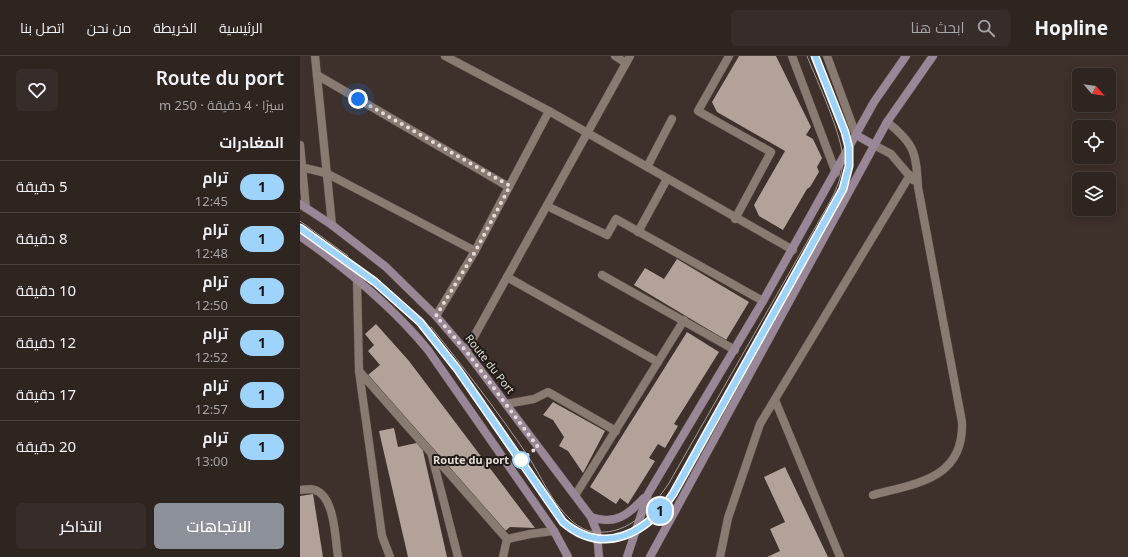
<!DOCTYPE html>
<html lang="ar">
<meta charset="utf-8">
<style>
body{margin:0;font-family:"Noto Sans",Cairo,sans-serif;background:#362c29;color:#f1f3f6;direction:rtl;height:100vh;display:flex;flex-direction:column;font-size:15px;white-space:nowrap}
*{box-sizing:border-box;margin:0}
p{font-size:13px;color:#a7a4a5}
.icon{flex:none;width:22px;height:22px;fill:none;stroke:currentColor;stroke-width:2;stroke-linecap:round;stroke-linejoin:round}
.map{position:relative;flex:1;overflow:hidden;direction:ltr}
.panel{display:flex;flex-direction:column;background:#2e2420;width:300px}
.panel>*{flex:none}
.badge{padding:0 8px;border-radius:13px;font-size:14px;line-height:26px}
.needle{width:26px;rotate:118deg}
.fabs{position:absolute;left:772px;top:12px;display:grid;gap:8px}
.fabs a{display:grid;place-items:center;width:44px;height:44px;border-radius:6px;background:#2e2420;box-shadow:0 2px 10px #0003,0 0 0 1px #49413e;font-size:20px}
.you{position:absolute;width:20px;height:20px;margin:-10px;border:3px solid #fff;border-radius:50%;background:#1a73e8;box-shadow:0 0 0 6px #1a73e833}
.map>.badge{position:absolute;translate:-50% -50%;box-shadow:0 0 0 2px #fff}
h2{padding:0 16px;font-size:15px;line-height:36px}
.round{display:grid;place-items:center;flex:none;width:42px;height:42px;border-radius:6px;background:#362c29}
.overview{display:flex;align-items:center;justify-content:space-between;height:68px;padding:0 16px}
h1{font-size:19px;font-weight:600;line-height:30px}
.cta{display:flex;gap:8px;margin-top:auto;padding:8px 16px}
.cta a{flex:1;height:46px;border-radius:6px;background:#8c9099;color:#fff;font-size:16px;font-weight:600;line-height:46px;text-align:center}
.cta a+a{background:#362c29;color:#f1f3f6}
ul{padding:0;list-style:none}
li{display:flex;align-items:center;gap:12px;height:52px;padding:0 16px;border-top:1px solid #49413e}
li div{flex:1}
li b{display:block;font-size:15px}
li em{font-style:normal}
li .badge{min-width:44px;font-weight:700;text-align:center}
header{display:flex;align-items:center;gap:24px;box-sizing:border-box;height:56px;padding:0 20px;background:#2e2420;border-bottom:1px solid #49413e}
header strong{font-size:19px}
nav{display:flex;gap:22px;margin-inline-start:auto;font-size:14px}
.search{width:280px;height:36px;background:#362c29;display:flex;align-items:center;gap:10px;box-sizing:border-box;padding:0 14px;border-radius:6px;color:#a7a4a5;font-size:15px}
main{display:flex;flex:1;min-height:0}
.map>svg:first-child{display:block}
.building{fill:#b2a299}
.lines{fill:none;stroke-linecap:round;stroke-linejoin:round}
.service-casing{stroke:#594f49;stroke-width:9}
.minor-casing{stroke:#594f49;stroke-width:9}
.tertiary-casing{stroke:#594f49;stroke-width:9}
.secondary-casing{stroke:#594f49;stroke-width:9}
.service{stroke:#897a72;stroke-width:8}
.minor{stroke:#897a72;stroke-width:8}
.tertiary{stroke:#897a72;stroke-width:8}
.secondary{stroke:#998798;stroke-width:8}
.tram{stroke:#a69c97;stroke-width:1}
.line-casing{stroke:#fff;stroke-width:9}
.line{stroke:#9ed4fc;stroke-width:6}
.walk{stroke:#e3dbd6;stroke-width:4;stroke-dasharray:0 7.2}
.stop-dot{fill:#fff;stroke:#9ed4fc;stroke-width:2}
.labels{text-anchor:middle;stroke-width:4;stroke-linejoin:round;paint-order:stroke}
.street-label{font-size:11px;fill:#e3dbd6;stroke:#201a17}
.stop-label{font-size:11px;font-weight:bold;fill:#e3dbd6;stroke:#201a17;text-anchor:end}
</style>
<header>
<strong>Hopline</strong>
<div class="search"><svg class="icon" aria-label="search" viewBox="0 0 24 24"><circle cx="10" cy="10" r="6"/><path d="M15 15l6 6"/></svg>ابحث هنا</div>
<nav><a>الرئيسية</a><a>الخريطة</a><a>من نحن</a><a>اتصل بنا</a></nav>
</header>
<main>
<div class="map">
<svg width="828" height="501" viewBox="0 0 828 501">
<rect width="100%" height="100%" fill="#3e302a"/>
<g class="building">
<path d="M439,0H476L511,71L506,79L513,83L522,102L517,111L519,116L510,131L507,133L483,174L459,160L454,149L485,95L417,56L412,46Z"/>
<path d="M377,203L449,246L426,284L334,229L345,212L364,223Z"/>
<path d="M76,268L109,305L235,472L210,471L204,476L68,319L80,309L68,295L74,289L65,278Z"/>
<path d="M387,276L419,296L374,368L378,370L365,392L358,388L349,402L355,405L328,448L320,442L316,448L290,431Z"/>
<path d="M253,346L305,375L283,417L268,395L259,390L264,381L253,364L243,359Z"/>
<path d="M94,372L98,391L121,386L147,501H108L79,375Z"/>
<path d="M485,411L528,501H467L480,495L470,473L485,466L464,421Z"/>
<path d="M13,438L23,501H0V440Z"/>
</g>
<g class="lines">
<defs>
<g id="service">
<path d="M574,89L591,98L613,124"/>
<path d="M475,344L540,501"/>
<path d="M131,396L158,501"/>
<path d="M0,434C5,434 11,432 15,434C35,441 35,482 38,501"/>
<path d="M573,439C617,427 664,423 662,366L618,131C616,97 615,88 587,66"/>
<path d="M420,501L428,462L460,368L610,119"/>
</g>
<g id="minor">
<path d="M15,0L32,169"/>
<path d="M145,0L249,55L493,194"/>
<path d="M315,0L326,7"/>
<path d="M429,0L398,55L471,96L435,163"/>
<path d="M17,19L209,131"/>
<path d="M0,89L6,152"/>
<path d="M0,111L26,117L175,195"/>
<path d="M347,111L372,63"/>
<path d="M247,150L307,179L316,163L463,245"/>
<path d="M338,176L367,123"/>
<path d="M302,219L435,294"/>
<path d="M207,221L358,306"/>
<path d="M57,224L59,315L82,480L90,501"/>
<path d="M136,260L175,195L249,55"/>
<path d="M166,295L330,0"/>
<path d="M59,315L207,483"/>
<path d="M206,348L234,343L248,336L316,375"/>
<path d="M276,438L384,264"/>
<path d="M207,483L230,478L254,475"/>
<path d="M203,501L207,483"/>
</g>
<g id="tertiary">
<path d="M492,0L536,117"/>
<path d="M527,0L556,79"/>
</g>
<g id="secondary">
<path d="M556,79L574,89"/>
<path d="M0,148L32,169L86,211L136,260L166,295L291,461L297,476L299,501"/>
<path d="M0,180C47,213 91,249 128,294L254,475L268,501"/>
<path d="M291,461C315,470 329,458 344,442"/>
<path d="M327,501L348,438L463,245L574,46L606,0"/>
<path d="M350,501L587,66L633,0"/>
</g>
</defs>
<use href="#service" class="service-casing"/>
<use href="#minor" class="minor-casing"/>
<use href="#tertiary" class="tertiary-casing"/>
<use href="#secondary" class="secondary-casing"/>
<use href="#service" class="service"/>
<use href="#minor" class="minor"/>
<use href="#tertiary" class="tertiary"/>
<use href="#secondary" class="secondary"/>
<g class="tram">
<path d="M0,165L48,200"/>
<path d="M0,172L75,226L120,266L158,314L263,466C304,501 347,477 373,438L537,147C543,133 549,119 550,103C551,77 525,26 515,0"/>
<path d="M131,271C165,313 198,356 228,400C241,420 251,445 268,461C275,469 286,476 297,476C329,479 353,451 369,427L527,151C535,137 542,122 543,105C543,80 517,25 507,0"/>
</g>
</g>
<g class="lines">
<defs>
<path id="line" d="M0,172L75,226L120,266L158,314L263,466C304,501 347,477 373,438L543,133L549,110V92L545,76L515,0"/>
</defs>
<use href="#line" class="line-casing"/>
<use href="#line" class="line"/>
<path class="walk" d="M58,43L210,130L175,196L136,260L166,295L238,391L221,404"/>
</g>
<circle class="stop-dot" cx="221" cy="404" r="8"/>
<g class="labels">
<g class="street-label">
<text transform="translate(190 308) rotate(52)" y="4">Route du Port</text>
</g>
<g class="stop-label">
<text x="209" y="408">Route du port</text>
</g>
</g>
</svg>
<div class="fabs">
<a><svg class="needle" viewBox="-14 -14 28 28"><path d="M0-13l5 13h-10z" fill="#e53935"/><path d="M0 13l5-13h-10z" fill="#a7a4a5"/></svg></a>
<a><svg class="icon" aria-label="locate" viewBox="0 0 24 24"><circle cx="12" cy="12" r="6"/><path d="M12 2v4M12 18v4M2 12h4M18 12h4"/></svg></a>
<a><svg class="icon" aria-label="layers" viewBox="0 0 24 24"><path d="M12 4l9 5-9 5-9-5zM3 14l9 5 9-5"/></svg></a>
</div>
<div class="you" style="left:58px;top:43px"></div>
<b class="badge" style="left:360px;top:455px;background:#9ed4fc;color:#111">1</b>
</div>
<section class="panel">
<div class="overview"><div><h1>Route du port</h1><p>سيرًا · 4 دقيقة · 250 m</p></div><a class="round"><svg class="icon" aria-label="heart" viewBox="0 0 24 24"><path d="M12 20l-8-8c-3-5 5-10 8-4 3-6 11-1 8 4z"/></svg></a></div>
<h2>المغادرات</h2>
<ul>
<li><span class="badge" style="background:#9ed4fc;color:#111">1</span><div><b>ترام</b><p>12:45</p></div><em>5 دقيقة</em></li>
<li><span class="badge" style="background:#9ed4fc;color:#111">1</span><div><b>ترام</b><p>12:48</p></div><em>8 دقيقة</em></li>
<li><span class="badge" style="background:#9ed4fc;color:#111">1</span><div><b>ترام</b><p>12:50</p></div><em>10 دقيقة</em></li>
<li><span class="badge" style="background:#9ed4fc;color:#111">1</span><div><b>ترام</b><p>12:52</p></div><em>12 دقيقة</em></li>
<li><span class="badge" style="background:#9ed4fc;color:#111">1</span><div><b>ترام</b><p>12:57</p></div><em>17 دقيقة</em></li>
<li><span class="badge" style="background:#9ed4fc;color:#111">1</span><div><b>ترام</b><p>13:00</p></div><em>20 دقيقة</em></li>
</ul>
<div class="cta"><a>الاتجاهات</a><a>التذاكر</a></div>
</section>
</main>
